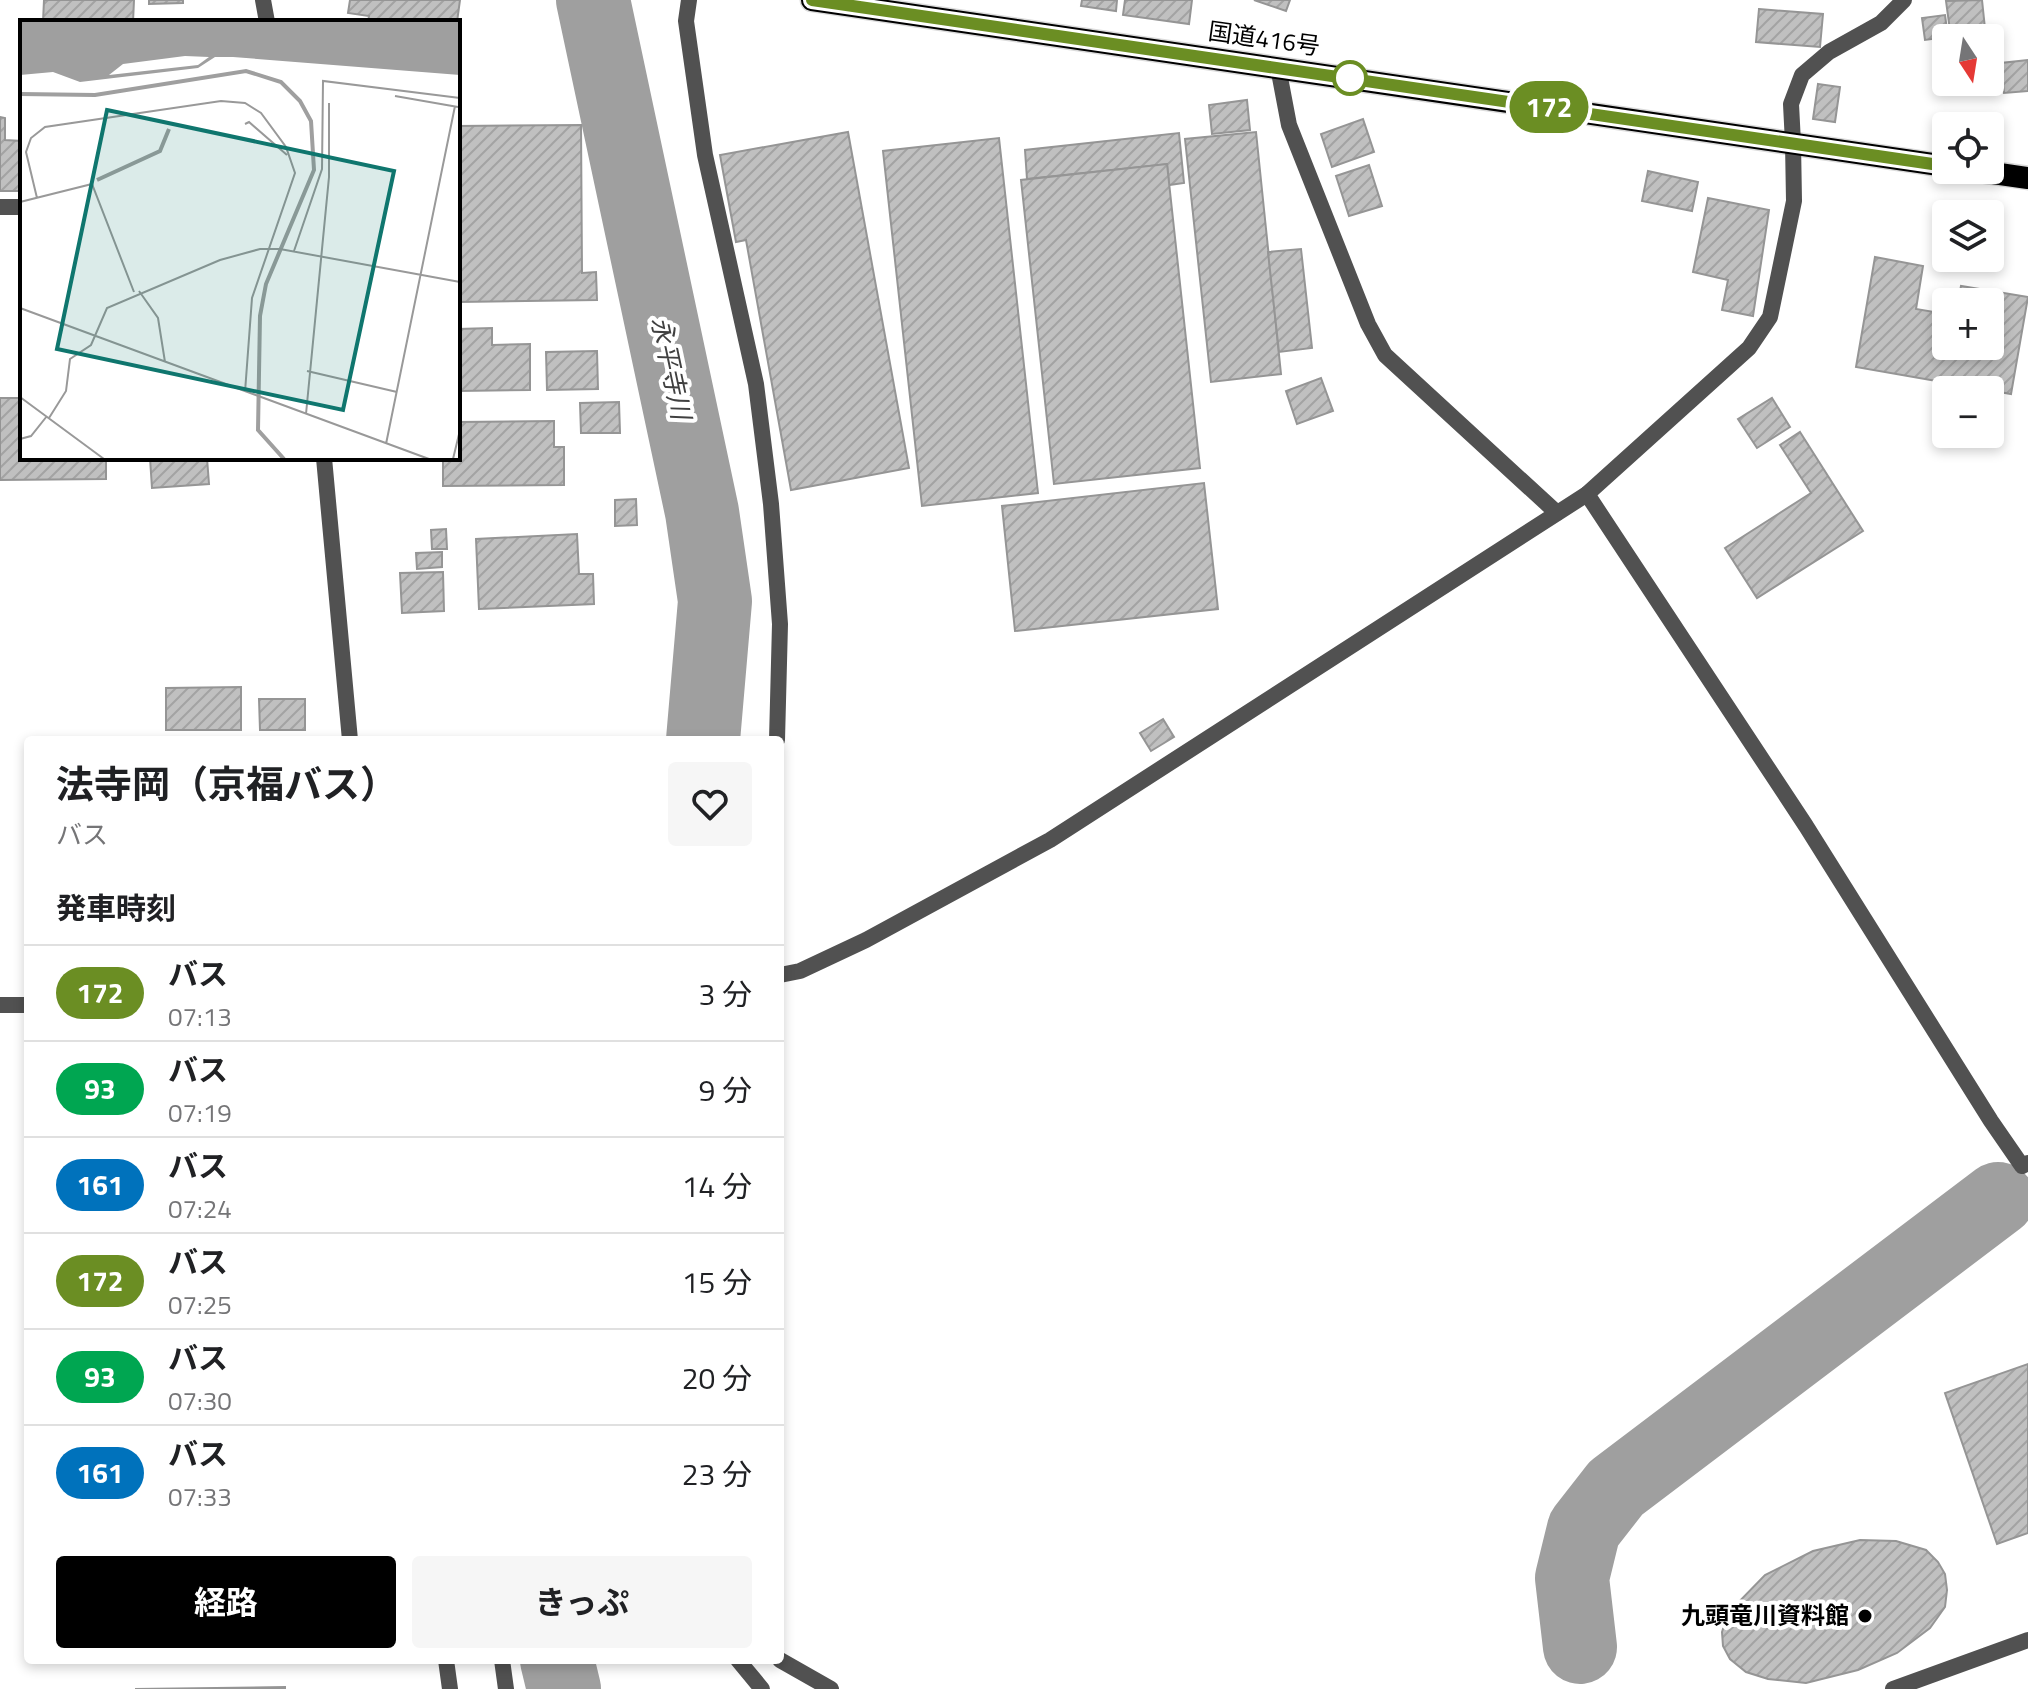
<!DOCTYPE html>
<html lang="ja">
<meta charset="utf-8">
<style>
body{margin:0;font-family:"Titillium Web","Noto Sans JP",sans-serif;background:#f6f6f6;color:#202124;height:100vh;display:flex;flex-direction:column;font-size:30px;white-space:nowrap}
*{box-sizing:border-box;margin:0}
p{font-size:26px;color:#757577}
.icon{flex:none;width:44px;height:44px;fill:none;stroke:currentColor;stroke-width:2;stroke-linecap:round;stroke-linejoin:round}
.map{position:relative;flex:1;overflow:hidden}
.panel{position:absolute;left:24px;top:736px;width:760px;height:928px;display:flex;flex-direction:column;background:#fff;border-radius:8px;box-shadow:0 4px 12px #0003}
.panel>*{flex:none}
.badge{padding:0 16px;border-radius:26px;font-size:28px;line-height:52px}
.needle{width:52px;rotate:168deg}
.buttons{position:absolute;left:1932px;top:24px;display:grid;gap:16px}
.buttons a{display:grid;place-items:center;width:72px;height:72px;border-radius:8px;background:#fff;box-shadow:0 4px 12px #0003;font-size:40px}
.map>.badge{position:absolute;translate:-50% -50%;box-shadow:0 0 0 4px #fff}
h2{padding:0 32px;font-size:30px;line-height:72px}
.round{display:grid;place-items:center;flex:none;width:84px;height:84px;border-radius:8px;background:#f6f6f6}
.overview{display:flex;align-items:center;justify-content:space-between;height:136px;padding:0 32px}
h1{font-size:38px;font-weight:700;line-height:60px}
.cta{display:flex;gap:16px;margin-top:auto;padding:16px 32px}
.cta a{flex:1;height:92px;border-radius:8px;background:#000;color:#fff;font-size:32px;font-weight:700;line-height:92px;text-align:center}
.cta a+a{background:#f6f6f6;color:#202124}
ul{padding:0;list-style:none}
li{display:flex;align-items:center;gap:24px;height:96px;padding:0 32px;border-top:2px solid #e0e0e0}
li div{flex:1}
li b{display:block;font-size:30px}
li em{font-style:normal}
li .badge{min-width:88px;font-weight:700;text-align:center}
.map>svg:first-child{display:block}
.lines{fill:none;stroke-linecap:round;stroke-linejoin:round}
.river{stroke:#9f9f9f;stroke-width:74}
.building{fill:url(#building-hatch);stroke:#959595;stroke-width:2}
.trunk-casing{stroke:#dbdbdb;stroke-width:25}
.service{stroke:#515151;stroke-width:16}
.minor{stroke:#515151;stroke-width:16}
.trunk{stroke:#000;stroke-width:22}
.line-casing{stroke:#fff;stroke-width:18}
.line{stroke:#6b8e23;stroke-width:12}
.stop-dot{fill:#fff;stroke:#6b8e23;stroke-width:4}
.poi-dot{fill:#000;stroke:#fff;stroke-width:3}
.labels{text-anchor:middle;stroke-width:8;stroke-linejoin:round;paint-order:stroke}
.street-label{font-size:24px;fill:#000;stroke:#fff}
.poi-label{font-size:24px;font-weight:bold;fill:#000;stroke:#fff;text-anchor:end}
.water-label{font-size:26px;font-style:italic;fill:#404040;stroke:#fff}
.inset-river{fill:none;stroke:#9f9f9f;stroke-width:4}
.inset-road{fill:none;stroke:#999;stroke-width:2}
.view{fill:#0f766e;fill-opacity:0.15;stroke:#0f766e;stroke-width:4}
.inset-edge{fill:none;stroke:#000;stroke-width:4}
</style>
<div class="map">
<svg width="2028" height="1689" viewBox="0 0 2028 1689">
<defs>
<pattern id="building-hatch" width="6" height="6" patternUnits="userSpaceOnUse" patternTransform="scale(2)"><rect width="6" height="6" fill="#c0c0c0"/><path d="M-1 1l2-2M0 6l6-6M5 7l2-2" fill="none" stroke="#a3a3a3"/></pattern>
</defs>
<rect width="100%" height="100%" fill="#fff"/>
<g class="lines">
<g class="river">
<path d="M593,0L702,512L715,601L703,740"/>
<path d="M1580,1647L1572,1578L1584,1529L1616,1488L1998,1199"/>
<path d="M557,1660L564,1689"/>
</g>
</g>
<g class="building">
<path d="M44,0H134L133,22H43Z"/>
<path d="M149,0H183V3L149,4Z"/>
<path d="M350,0H460L457,22H368L369,16L348,13Z"/>
<path d="M1082,0H1117L1116,11L1081,6Z"/>
<path d="M1125,0H1192L1189,24L1123,15Z"/>
<path d="M1254,0H1290L1286,11Z"/>
<path d="M1982,0L1986,38H1951L1946,1Z"/>
<path d="M1759,9L1823,14L1820,47L1756,42Z"/>
<path d="M1945,15L1948,37L1925,40L1922,18Z"/>
<path d="M2028,60V91L2004,93L2001,63Z"/>
<path d="M1818,84L1840,87L1835,122L1813,119Z"/>
<path d="M1247,100L1250,130L1212,134L1209,105Z"/>
<path d="M0,117L5,118V140L22,141V191H0Z"/>
<path d="M1363,119L1374,152L1332,167L1321,134Z"/>
<path d="M581,125L582,273L596,272L597,300L458,302V126Z"/>
<path d="M848,132L909,468L791,490L746,240L736,242L720,155Z"/>
<path d="M1256,132L1281,374L1211,382L1185,139Z"/>
<path d="M1179,133L1184,183L1169,185L1167,164L1027,179L1025,150Z"/>
<path d="M999,138L1038,493L922,506L883,151Z"/>
<path d="M1167,164L1200,468L1054,484L1021,180Z"/>
<path d="M1369,165L1382,206L1349,216L1336,176Z"/>
<path d="M1648,171L1698,182L1692,211L1642,201Z"/>
<path d="M1708,198L1769,210L1753,316L1722,310L1728,280L1693,272Z"/>
<path d="M1301,249L1312,348L1279,352L1268,252Z"/>
<path d="M1875,257L1923,266L1916,309L1946,314V346H1990V302H1958L1961,286L2028,297L2011,394L1856,367Z"/>
<path d="M492,328V345L530,344V390L458,391V329Z"/>
<path d="M597,351L598,389L547,390L546,352Z"/>
<path d="M1321,378L1333,411L1297,424L1286,391Z"/>
<path d="M0,398H22V458H106V479L0,480Z"/>
<path d="M1772,398L1790,427L1757,448L1738,419Z"/>
<path d="M619,402L620,433H581L580,403Z"/>
<path d="M554,421V447H564V485L443,486V458H458V422Z"/>
<path d="M1800,432L1863,531L1757,598L1725,548L1811,493L1780,445Z"/>
<path d="M150,458H207L209,484L152,488Z"/>
<path d="M1204,483L1218,609L1015,631L1002,506Z"/>
<path d="M636,499L637,525L615,526V500Z"/>
<path d="M446,529L447,549H432L431,530Z"/>
<path d="M577,534L579,574H593L594,604L479,609L476,539Z"/>
<path d="M442,552V567L417,569L416,553Z"/>
<path d="M443,572L444,611L402,613L400,573Z"/>
<path d="M241,687V730H166V688Z"/>
<path d="M259,699H305V730H260Z"/>
<path d="M1163,719L1174,737L1151,751L1140,733Z"/>
<path d="M2028,1364V1533L1997,1544L1945,1393Z"/>
<path d="M1860,1540L1896,1541L1926,1550L1938,1562L1945,1574L1947,1590L1945,1607L1930,1628L1897,1653L1858,1670L1806,1683L1768,1679L1746,1672L1730,1659L1723,1646L1722,1632L1728,1613L1765,1575L1813,1551Z"/>
<path d="M285,1687V1689H135Z"/>
</g>
<g class="lines">
<defs>
<g id="trunk">
<path d="M812,0L1946,166"/>
<path d="M1972,170L2028,178"/>
</g>
</defs>
<use href="#trunk" class="trunk-casing"/>
<path class="service" d="M1793,143L1791,104L1802,75L1829,52L1881,23L1904,0"/>
<g class="minor">
<path d="M263,0L267,22"/>
<path d="M689,0L686,21L705,155L756,384L771,504L780,624L777,740"/>
<path d="M1278,67L1289,125L1368,324L1385,355L1557,513"/>
<path d="M0,207H22"/>
<path d="M324,458L350,740"/>
<path d="M1587,494L1806,826L1991,1121L2022,1166L2028,1163"/>
<path d="M780,975L800,971L866,940L1050,840L1587,494L1749,348L1770,317L1794,201L1793,143"/>
<path d="M0,1005H28"/>
<path d="M446,1660L450,1689"/>
<path d="M502,1660L506,1689"/>
<path d="M738,1660L762,1689"/>
<path d="M780,1660L831,1689"/>
<path d="M1893,1689L2028,1640"/>
</g>
<use href="#trunk" class="trunk"/>
</g>
<g class="lines">
<defs>
<path id="line" d="M812,0L1946,166"/>
</defs>
<use href="#line" class="line-casing"/>
<use href="#line" class="line"/>
</g>
<circle class="stop-dot" cx="1350" cy="78" r="16"/>
<circle class="poi-dot" cx="1865" cy="1616" r="8"/>
<g class="labels">
<g class="street-label">
<text transform="translate(1264 39) rotate(8)" y="8">国道416号</text>
</g>
<g class="poi-label">
<text x="1849" y="1624">九頭竜川資料館</text>
</g>
<g class="water-label">
<text transform="translate(671 368) rotate(78)" y="9">永平寺川</text>
</g>
</g>
<g transform="translate(20 20)">
<rect width="440" height="440" fill="#fff"/>
<path d="M0,1H440V55L213,37H195L178,48L60,62L33,52L0,55ZM165,36L189,37L178,45L89,55L103,44Z" fill="#9f9f9f" fill-rule="evenodd"/>
<path class="inset-river" d="M0,74L75,75L226,51L261,62L280,81L291,101L294,150L246,264L240,296L238,410L264,439M77,160L140,131L149,109"/>
<path class="inset-road" d="M375,76L438,87M225,104L229,102L267,135M17,178L6,132L11,118L25,107L201,81L225,83L241,93L266,127L275,153L232,278L225,372M0,182L72,164L114,272M274,231L302,149L303,61L440,78M119,271L138,298L145,342M0,288L409,439M287,351L377,372M0,377L84,439M286,394L309,157V83M29,398L46,371L50,339L71,325L87,288L200,240L240,229H260L440,262M0,419L11,416L27,396M366,424L435,86M433,439L440,410"/>
<path class="view" d="M87,90L374,151L323,390L37,329Z"/>
<rect width="440" height="440" class="inset-edge"/>
</g>
</svg>
<div class="buttons">
<a><svg class="needle" viewBox="-14 -14 28 28"><path d="M0-13l5 13h-10z" fill="#e53935"/><path d="M0 13l5-13h-10z" fill="#757577"/></svg></a>
<a><svg class="icon" aria-label="locate" viewBox="0 0 24 24"><circle cx="12" cy="12" r="6"/><path d="M12 2v4M12 18v4M2 12h4M18 12h4"/></svg></a>
<a><svg class="icon" aria-label="layers" viewBox="0 0 24 24"><path d="M12 4l9 5-9 5-9-5zM3 14l9 5 9-5"/></svg></a>
<a>+</a>
<a>−</a>
</div>
<b class="badge" style="left:1549px;top:107px;background:#6b8e23;color:#fff">172</b>
<section class="panel">
<div class="overview"><div><h1>法寺岡（京福バス）</h1><p>バス</p></div><a class="round"><svg class="icon" aria-label="heart" viewBox="0 0 24 24"><path d="M12 20l-8-8c-3-5 5-10 8-4 3-6 11-1 8 4z"/></svg></a></div>
<h2>発車時刻</h2>
<ul>
<li><span class="badge" style="background:#6b8e23;color:#fff">172</span><div><b>バス</b><p>07:13</p></div><em>3 分</em></li>
<li><span class="badge" style="background:#00a651;color:#fff">93</span><div><b>バス</b><p>07:19</p></div><em>9 分</em></li>
<li><span class="badge" style="background:#0072bc;color:#fff">161</span><div><b>バス</b><p>07:24</p></div><em>14 分</em></li>
<li><span class="badge" style="background:#6b8e23;color:#fff">172</span><div><b>バス</b><p>07:25</p></div><em>15 分</em></li>
<li><span class="badge" style="background:#00a651;color:#fff">93</span><div><b>バス</b><p>07:30</p></div><em>20 分</em></li>
<li><span class="badge" style="background:#0072bc;color:#fff">161</span><div><b>バス</b><p>07:33</p></div><em>23 分</em></li>
</ul>
<div class="cta"><a>経路</a><a>きっぷ</a></div>
</section>
</div>
